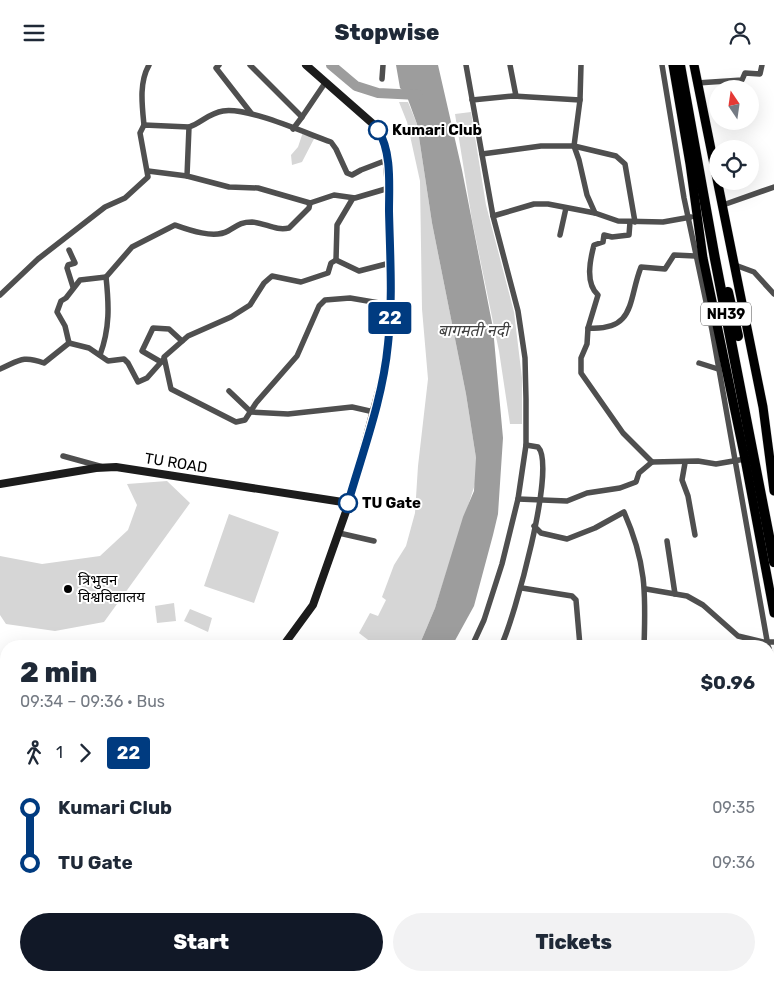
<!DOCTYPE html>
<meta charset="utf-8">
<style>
body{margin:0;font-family:Rubik,"Noto Sans Devanagari",sans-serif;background:#f2f2f3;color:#1f2937;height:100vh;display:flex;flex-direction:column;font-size:19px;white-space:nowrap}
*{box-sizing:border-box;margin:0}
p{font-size:16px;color:#747a83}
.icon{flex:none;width:28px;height:28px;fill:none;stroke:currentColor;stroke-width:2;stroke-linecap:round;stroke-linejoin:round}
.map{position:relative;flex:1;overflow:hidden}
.drawer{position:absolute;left:0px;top:575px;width:775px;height:341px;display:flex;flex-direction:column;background:#fff;border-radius:20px 20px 0 0;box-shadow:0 5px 20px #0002}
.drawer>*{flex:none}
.badge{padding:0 10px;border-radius:4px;font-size:18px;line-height:32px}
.needle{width:32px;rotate:347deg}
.fabs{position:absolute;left:709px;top:15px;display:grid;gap:10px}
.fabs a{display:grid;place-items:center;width:50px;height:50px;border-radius:50%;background:#fff;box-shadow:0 5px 20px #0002;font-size:25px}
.map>.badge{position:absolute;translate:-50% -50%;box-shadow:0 0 0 2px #fff}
.legs{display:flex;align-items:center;gap:8px;height:55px;padding:0 20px;font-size:16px}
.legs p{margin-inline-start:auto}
.summary{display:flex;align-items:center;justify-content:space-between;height:85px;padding:0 20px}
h1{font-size:28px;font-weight:800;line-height:38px}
.action{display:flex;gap:10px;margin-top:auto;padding:10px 20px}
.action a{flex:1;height:58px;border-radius:30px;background:#111827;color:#fff;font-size:20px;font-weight:800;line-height:58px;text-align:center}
.action a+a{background:#f2f2f3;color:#1f2937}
ul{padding:0 20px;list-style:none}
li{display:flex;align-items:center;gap:18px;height:55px;font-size:19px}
li i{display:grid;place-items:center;width:8px;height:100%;margin:0 6px;background:currentColor}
li i::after{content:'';width:12px;height:12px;margin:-6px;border:4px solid;border-radius:50%;background:#fff}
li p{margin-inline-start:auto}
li:first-child i{background:linear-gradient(#0000 50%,currentColor 0)}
li:last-child i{background:linear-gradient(currentColor 50%,#0000 0)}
header{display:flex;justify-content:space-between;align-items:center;height:65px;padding:0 20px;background:#fff;font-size:22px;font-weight:800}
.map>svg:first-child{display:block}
.green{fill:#d6d6d6}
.water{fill:#9d9d9d}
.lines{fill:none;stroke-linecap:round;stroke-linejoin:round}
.river{stroke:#9d9d9d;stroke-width:10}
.primary-casing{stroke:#dbdbdb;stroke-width:10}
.highway-casing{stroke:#dbdbdb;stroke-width:11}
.street{stroke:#4f4f4f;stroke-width:5.5}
.secondary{stroke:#1c1c1c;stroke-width:8}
.primary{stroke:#000;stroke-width:9}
.highway{stroke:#000;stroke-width:10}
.line-1-casing{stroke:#fff;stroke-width:11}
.line-1{stroke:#003b80;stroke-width:8}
.stop-1-dot{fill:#fff;stroke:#003b80;stroke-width:2.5}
.poi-dot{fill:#000;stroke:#fff;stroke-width:2}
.labels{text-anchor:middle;stroke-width:4;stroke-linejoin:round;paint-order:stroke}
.shield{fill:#fff;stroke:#4c4c4c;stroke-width:1}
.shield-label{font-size:14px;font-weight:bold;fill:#000}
.stop-label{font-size:15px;font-weight:bold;fill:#000;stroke:#fff;text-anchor:start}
.street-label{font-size:15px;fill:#000;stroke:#fff}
.poi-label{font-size:15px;fill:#000;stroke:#fff;text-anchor:start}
.water-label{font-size:16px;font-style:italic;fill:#3e3e3e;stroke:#fff}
</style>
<header><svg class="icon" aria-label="menu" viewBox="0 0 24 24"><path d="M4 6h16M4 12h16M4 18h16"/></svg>Stopwise<svg class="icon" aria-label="person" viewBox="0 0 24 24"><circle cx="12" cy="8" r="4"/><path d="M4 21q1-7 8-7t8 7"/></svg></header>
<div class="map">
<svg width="774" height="916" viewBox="0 0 774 916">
<rect width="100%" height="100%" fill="#fff"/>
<g class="green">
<path d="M399,37H408L417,59L432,158L466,329L476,393L477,413L435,543L419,581H376L359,568L370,548L378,551L386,535L382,532L394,500L406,481L415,448L418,401L428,314L422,244L420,116L407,57Z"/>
<path d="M471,47L486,140L514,247L522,313V359H510L499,286L472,155L455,49Z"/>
<path d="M303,67L316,70L302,97L292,100L291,90L298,82Z"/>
<path d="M167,416L190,438L104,557L55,566L6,559L0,550V491L42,499L100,491L128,465L137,440L127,419Z"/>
<path d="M229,449L279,467L254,538L204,521Z"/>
<path d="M174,538L176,556L157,558L155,541Z"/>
<path d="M190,544L212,553L208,567L184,556Z"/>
<path d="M479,910H674L676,916H484Z"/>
</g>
<g class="water">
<path d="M396,0H438L462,105L493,263L503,373L498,449L493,470L474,541L452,581H419L435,543L463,452L474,426L476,393L466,329L432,158L417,59L406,29L400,23Z"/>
<path d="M96,910H142L137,916H92Z"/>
</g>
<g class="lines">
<path class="river" d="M331,0L356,21L378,28L418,30"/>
<defs>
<g id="primary">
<path d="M673,0L690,99L703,193L745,394L774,548"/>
<path d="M694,0L763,342L774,426"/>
</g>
<g id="highway">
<path d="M680,0L715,194L774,497"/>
<path d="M728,227L738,271"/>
</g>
</defs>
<use href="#primary" class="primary-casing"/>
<use href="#highway" class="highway-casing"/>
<g class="street">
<path d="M219,0L216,3L251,48"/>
<path d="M250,0L302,52L325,18"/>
<path d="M466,0L493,151L518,246L525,293L526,334V380L518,434L502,499L484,555L472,581"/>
<path d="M510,0L516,31"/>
<path d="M581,0L580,35L574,81L579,95L587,130L595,148"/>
<path d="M662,0L684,133L712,265L768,581"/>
<path d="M382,14L383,0"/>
<path d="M697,18L742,15L745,8L760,9L762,0"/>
<path d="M472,35L513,31L580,35"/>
<path d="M144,60C142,40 139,17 149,0"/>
<path d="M293,64L302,52"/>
<path d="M482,89L541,81H574L616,91L625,99L635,157"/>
<path d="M387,95L361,105L352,110L347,108L336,84L331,77C305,68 248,42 223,46C209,48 201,58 189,62L187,111L229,122L258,123L310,138L334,130L355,133L389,123"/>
<path d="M148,106L187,111"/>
<path d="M723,140L774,122"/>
<path d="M493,151L534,139H548L595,148L618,156L663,157L691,152"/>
<path d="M630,157L629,170L612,172L604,170L603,177L594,180C590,195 585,218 598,230L588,263L587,279L581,293V308L623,368L652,397"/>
<path d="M560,170L566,143"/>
<path d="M69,185L75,198L68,200L67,203L73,222"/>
<path d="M336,195L337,160L353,133"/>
<path d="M390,198L359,206L336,195L331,198L328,208L301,217L272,211L264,218L250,240L231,252L188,271L164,292L171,324L236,357L245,355L256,338L297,291L319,241L325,235L350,233L391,240"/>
<path d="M735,200L754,207L774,229"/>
<path d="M0,230L38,194L105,142L125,133L148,112L140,68L144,60L189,62"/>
<path d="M588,263C636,266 628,235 641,202L665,204L674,190L695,191"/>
<path d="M69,278L65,261L57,247L61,236L66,233L80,215L106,212"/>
<path d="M100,290C110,263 109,240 106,212L132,182L175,160C189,165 214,174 228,166C237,161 240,157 252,157C266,158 275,166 289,163L309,143L310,138"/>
<path d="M161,297L142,286L153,263L169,264L182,276"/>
<path d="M699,298L718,304"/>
<path d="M0,304C19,296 22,290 44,298L69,278L89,283L108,296L124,294L128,298L138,317L147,313L163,295"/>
<path d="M229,326L251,347L288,349L352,342L374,347"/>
<path d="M63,391L103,402"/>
<path d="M685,398L682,415L688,431L695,470"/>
<path d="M518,434L567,436L587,428L620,423L636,417L639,408L652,397L698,396L716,399L745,394"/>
<path d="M534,461L541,468L567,474L595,463L624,447C646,497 646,527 644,581"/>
<path d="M339,468L374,476"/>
<path d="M667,476L675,529"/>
<path d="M522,523L572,531L576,535L580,581"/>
<path d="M646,524L687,531L703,540L738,571L763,577H774"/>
<path d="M581,578L607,581"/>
<path d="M501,581C514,555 557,401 538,382L526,380"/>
<path d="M659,581L670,578L677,581"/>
<path d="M769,583L774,609"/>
<path d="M769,614H774"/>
<path d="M769,699L774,695"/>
<path d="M769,729L774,728"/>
<path d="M769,862L773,839"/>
<path d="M769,889L774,890"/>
<path d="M496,910L498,916"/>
<path d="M685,910L687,916"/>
<path d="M736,910V916"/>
<path d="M155,916L159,910"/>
<path d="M191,916L203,910"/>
<path d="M323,916L341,910"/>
<path d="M398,916L399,910"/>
<path d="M754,916L755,910"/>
</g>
<g class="secondary">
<path d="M0,419L96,403L116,402L349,438"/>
<path d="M283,581L313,540L349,438L382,315L388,280L391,240L389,123L385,80L372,58L306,0"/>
<path d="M0,709L6,708"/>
<path d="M17,916L19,910"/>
</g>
<use href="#primary" class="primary"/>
<use href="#highway" class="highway"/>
</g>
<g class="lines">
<defs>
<path id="line-1" d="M348,438C363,386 383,333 388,279C393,235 390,190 389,146C389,120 392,87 378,65"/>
</defs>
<use href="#line-1" class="line-1-casing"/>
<use href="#line-1" class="line-1"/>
</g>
<g class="stop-1-dot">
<circle cx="378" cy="65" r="9"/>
<circle cx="348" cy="438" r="9"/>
</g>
<circle class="poi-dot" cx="68" cy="524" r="5"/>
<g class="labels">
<rect class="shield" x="701" y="237.5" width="50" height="23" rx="4"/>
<g class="shield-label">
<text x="726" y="254">NH39</text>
</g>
<g class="stop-label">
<text x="392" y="70">Kumari Club</text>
<text x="362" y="443">TU Gate</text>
</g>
<g class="street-label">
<text transform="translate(176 398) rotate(9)" y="5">TU ROAD</text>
</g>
<g class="poi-label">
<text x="78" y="520">त्रिभुवन<tspan x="78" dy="17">विश्वविद्यालय</tspan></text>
</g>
<g class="water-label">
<text x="473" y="271">बागमती नदी</text>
</g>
</g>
</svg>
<div class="fabs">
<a><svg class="needle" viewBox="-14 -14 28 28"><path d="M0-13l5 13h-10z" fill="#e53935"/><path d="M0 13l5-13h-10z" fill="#747a83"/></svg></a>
<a><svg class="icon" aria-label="locate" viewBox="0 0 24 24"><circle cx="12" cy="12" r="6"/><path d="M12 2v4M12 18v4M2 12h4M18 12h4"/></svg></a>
</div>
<b class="badge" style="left:390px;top:253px;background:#003b80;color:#fff">22</b>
<section class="drawer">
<div class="summary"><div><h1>2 min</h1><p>09:34 – 09:36 · Bus</p></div><b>$0.96</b></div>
<div class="legs"><svg class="icon" aria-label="walk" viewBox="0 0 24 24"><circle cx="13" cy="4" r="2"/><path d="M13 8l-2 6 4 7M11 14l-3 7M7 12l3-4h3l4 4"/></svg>1<svg class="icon" aria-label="forward" viewBox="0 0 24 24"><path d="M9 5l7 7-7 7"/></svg><b class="badge" style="background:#003b80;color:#fff">22</b></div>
<ul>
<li><i style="color:#003b80"></i><b>Kumari Club</b><p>09:35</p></li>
<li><i style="color:#003b80"></i><b>TU Gate</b><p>09:36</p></li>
</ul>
<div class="action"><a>Start</a><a>Tickets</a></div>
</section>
</div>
